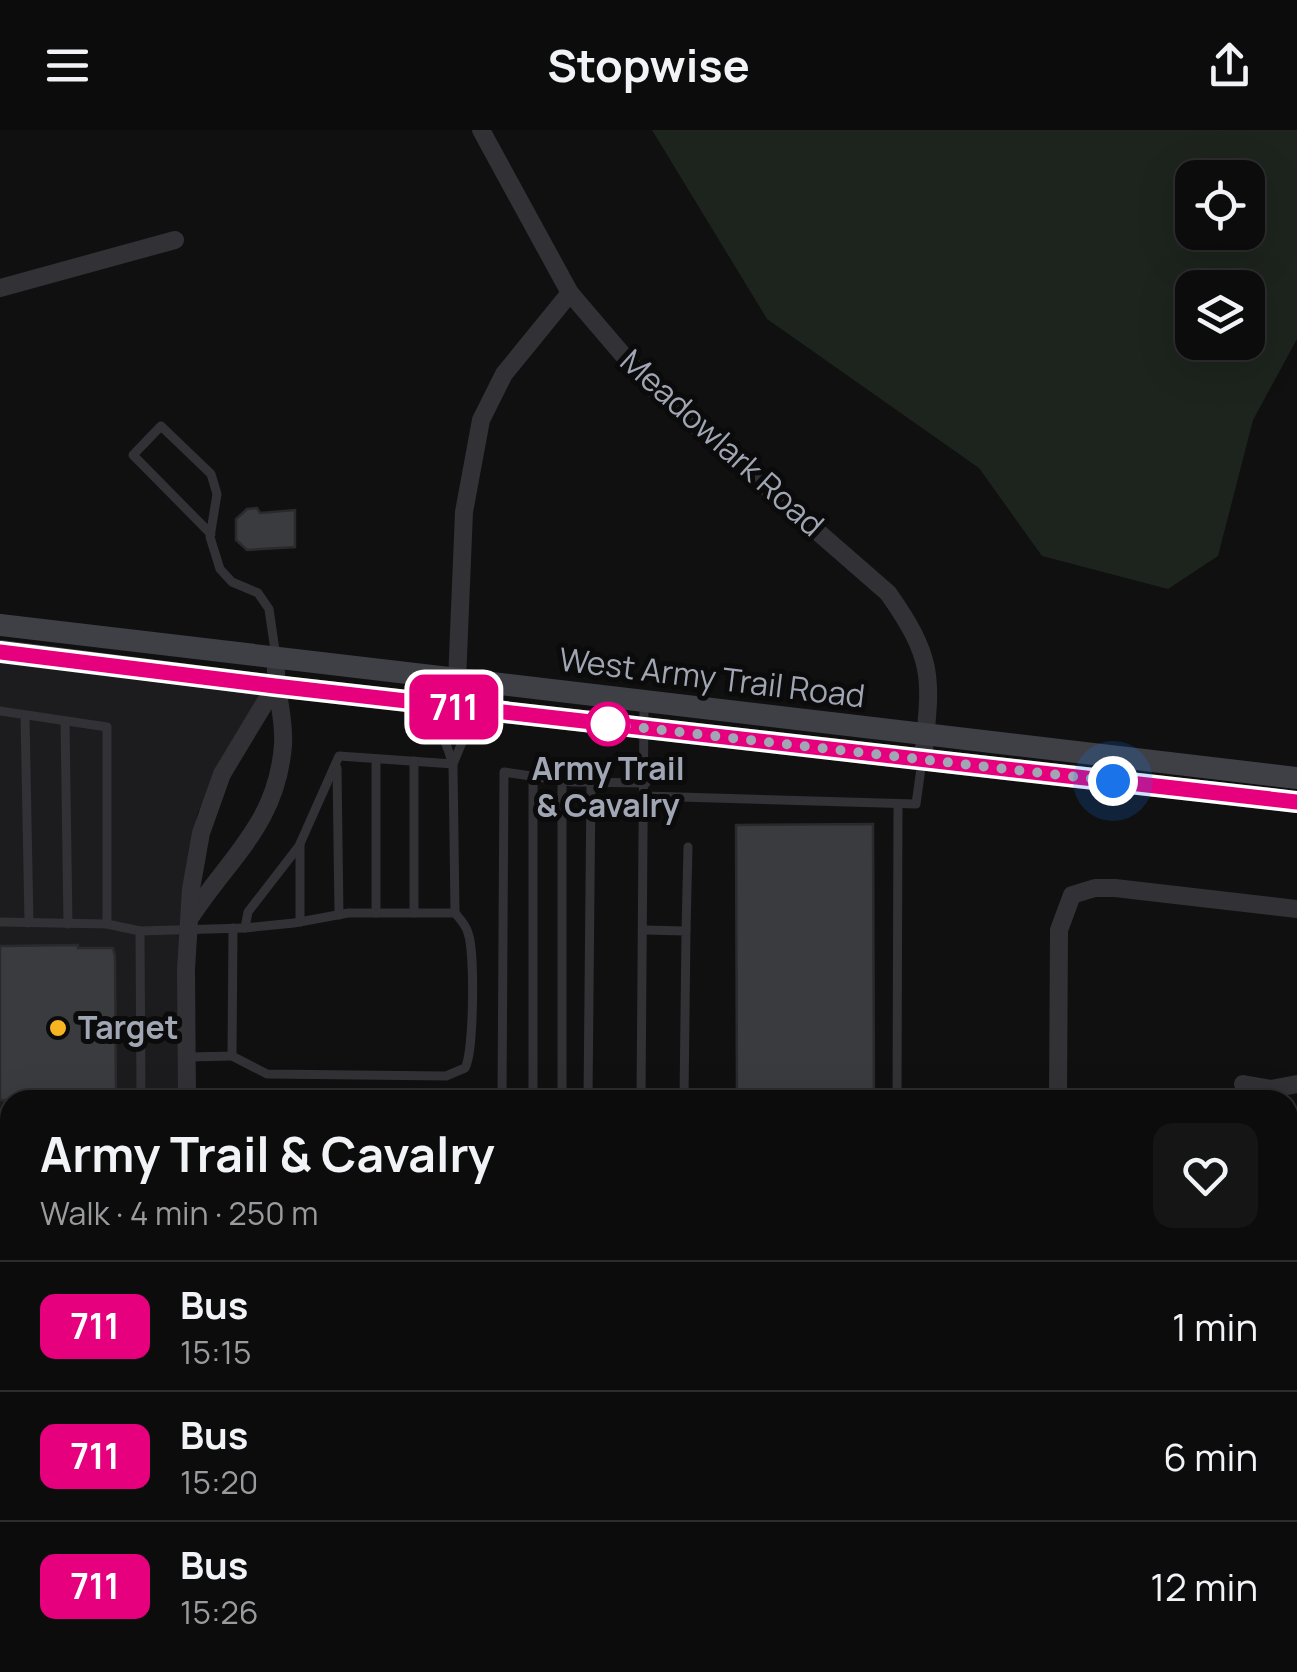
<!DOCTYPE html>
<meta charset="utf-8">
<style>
body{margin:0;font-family:Manrope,sans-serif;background:#151516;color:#f1f3f6;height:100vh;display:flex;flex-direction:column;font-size:38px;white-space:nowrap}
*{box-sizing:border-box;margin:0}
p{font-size:32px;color:#9a9b9d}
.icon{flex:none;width:55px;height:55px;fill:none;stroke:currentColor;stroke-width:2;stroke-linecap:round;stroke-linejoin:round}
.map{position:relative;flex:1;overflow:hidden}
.sheet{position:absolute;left:0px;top:960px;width:1298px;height:582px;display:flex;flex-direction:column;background:#0c0c0d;border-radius:30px 30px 0 0;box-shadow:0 10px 40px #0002,0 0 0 2px #2c2c2e}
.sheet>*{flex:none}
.badge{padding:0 20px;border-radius:15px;font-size:35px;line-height:65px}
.tools{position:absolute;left:1175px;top:30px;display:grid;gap:20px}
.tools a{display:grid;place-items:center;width:90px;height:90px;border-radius:20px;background:#0c0c0d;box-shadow:0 10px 40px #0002,0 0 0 2px #2c2c2e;font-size:50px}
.you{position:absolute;width:50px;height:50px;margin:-25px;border:8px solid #fff;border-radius:50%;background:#1a73e8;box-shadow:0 0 0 15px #1a73e833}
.map>.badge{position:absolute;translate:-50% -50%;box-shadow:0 0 0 5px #fff}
.round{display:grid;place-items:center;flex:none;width:105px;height:105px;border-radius:20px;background:#151516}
.overview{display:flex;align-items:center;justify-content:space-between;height:170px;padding:0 40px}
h1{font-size:48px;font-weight:700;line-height:75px}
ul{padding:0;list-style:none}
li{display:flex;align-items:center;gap:30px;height:130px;padding:0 40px;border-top:2px solid #2c2c2e}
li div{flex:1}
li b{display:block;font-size:38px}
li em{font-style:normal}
li .badge{min-width:110px;font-weight:700;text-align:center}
header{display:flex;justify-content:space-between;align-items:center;height:130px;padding:0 40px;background:#0c0c0d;font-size:45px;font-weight:700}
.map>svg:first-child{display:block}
.built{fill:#1c1c1e}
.green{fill:#1c241d;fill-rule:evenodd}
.building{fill:#3a3b3f;stroke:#2a2a2d;stroke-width:2.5}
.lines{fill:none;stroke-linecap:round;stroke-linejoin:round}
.path{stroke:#37383d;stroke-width:2.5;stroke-dasharray:5 8;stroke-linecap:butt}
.lane{stroke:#313136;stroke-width:9}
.street{stroke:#313136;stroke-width:18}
.secondary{stroke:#3f4046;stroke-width:22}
.line-casing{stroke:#fff;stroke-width:22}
.line{stroke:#e6007e;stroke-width:15}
.walk{stroke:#a0a6b3;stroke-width:10;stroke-dasharray:0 18}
.stop-dot{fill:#fff;stroke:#e6007e;stroke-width:5}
.poi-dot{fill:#f7b522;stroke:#0b0b0c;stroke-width:4}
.labels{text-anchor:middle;stroke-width:10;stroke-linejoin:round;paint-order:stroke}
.street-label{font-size:32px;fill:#a0a6b3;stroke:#0b0b0c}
.stop-label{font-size:32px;font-weight:bold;fill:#a0a6b3;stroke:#0b0b0c}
.poi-label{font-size:32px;font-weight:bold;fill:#a0a6b3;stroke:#0b0b0c;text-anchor:start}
</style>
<header><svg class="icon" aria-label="menu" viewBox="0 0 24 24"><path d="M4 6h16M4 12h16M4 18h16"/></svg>Stopwise<svg class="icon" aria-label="share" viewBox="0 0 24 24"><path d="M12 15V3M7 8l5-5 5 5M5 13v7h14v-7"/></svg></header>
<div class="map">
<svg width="1297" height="1542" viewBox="0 0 1297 1542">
<rect width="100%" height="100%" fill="#101011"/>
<path class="built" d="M0,531L262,562L197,684L185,777L181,970H10V1050H0Z"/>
<g class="green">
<path d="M652,0H1297V209L1253,290L1218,426L1168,459L1042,426L979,338L767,189ZM1192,48H1248V102H1192ZM1192,158H1248V212H1192Z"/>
<path d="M1288,1143H1295L1297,1155V1492H1288Z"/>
<path d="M1158,1533L1167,1542H948V1532Z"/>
</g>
<g class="building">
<path d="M257,378L260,383L295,380V417L247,420L236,410V389L247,379Z"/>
<path d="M873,694L874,970H737L736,695Z"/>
<path d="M78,815V818H113L115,826L116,970H0V816Z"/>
</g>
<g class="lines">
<g class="path">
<path d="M1288,1369H1297"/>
<path d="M1288,1490H1297"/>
<path d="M970,1542L971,1532"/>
<path d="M1149,1542L1155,1532"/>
</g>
<g class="lane">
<path d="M211,404L133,325L161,296L211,344L217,364L210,407L220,439L232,452L258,463L269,479L276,527"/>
<path d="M433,577L453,634L455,783H348L294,793L245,798L248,782L299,716L339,626L453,634"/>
<path d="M0,581L107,597V794L140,801"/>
<path d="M25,586L29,793"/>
<path d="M65,591L68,794"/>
<path d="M376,629V783"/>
<path d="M414,631V783"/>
<path d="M453,634L475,581"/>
<path d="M337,638L339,785"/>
<path d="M562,651V970"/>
<path d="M646,666L916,674L922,631"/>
<path d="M300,715V792"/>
<path d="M0,792L107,794"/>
<path d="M644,800L686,801L684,970"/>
<path d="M686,801L688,717"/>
<path d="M232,926L267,944L446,946L465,938C474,923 475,821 468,803C466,795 460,789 455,783"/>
<path d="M188,927L232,926L233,798"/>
<path d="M141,970L140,801L245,798"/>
<path d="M502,970L504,642L572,652L646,653"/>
<path d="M533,970V646"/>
<path d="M588,970L591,653"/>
<path d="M641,970L644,573"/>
<path d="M897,970L898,674"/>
<path d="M0,1032H10"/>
<path d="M0,1332H10"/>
<path d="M444,1532L445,1542"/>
<path d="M524,1532V1542"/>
<path d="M814,1532V1542"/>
<path d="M26,1542L28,1532"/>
<path d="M49,1542L51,1532"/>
<path d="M456,1542L479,1532"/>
<path d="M665,1542V1532"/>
<path d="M773,1542V1532"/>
<path d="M854,1542V1532"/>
</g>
<g class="street">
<path d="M481,0L570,163L647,253L888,463C936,531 931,549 923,629"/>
<path d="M0,158L175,110"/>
<path d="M457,551L464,382L481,290L504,244L570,163"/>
<path d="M192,785C232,725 277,692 283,615C285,585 274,560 276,530"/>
<path d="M1243,954L1271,959L1297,954"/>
<path d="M187,970L186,839L191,759L201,703L222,644L275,556"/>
<path d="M1058,970L1059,800L1072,765L1095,758H1115L1297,779"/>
<path d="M1288,1124L1297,1123"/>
<path d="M0,1515L10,1516"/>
<path d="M249,1532C300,1542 357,1532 409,1542"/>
</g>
<g class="secondary">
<path d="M0,495L1297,648"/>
<path d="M0,521L275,556L1297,672"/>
</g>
</g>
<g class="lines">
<defs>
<path id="line" d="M0,522L275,556L1297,672"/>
</defs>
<use href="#line" class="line-casing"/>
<use href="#line" class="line"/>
<path class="walk" d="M608,594L1113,651"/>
</g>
<circle class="stop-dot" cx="608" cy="594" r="20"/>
<circle class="poi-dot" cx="58" cy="898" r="10"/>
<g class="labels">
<g class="street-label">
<text transform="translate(722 313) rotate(42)" y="11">Meadowlark Road</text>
<text transform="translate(712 548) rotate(7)" y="11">West Army Trail Road</text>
</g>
<g class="stop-label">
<text x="608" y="650">Army Trail<tspan x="608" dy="37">&amp; Cavalry</tspan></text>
</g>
<g class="poi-label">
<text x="78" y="909">Target</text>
</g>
</g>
</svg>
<div class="tools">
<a><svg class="icon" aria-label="locate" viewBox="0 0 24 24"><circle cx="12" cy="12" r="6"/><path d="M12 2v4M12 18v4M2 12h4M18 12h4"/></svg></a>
<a><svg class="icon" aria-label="layers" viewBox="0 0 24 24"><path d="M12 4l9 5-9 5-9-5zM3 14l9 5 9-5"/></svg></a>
</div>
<div class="you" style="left:1113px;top:651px"></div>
<b class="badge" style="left:454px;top:577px;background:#e6007e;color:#fff">711</b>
<section class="sheet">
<div class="overview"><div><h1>Army Trail &amp; Cavalry</h1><p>Walk · 4 min · 250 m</p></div><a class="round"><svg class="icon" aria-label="heart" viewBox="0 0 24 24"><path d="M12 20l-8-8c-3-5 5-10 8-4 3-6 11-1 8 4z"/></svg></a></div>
<ul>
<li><span class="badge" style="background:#e6007e;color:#fff">711</span><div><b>Bus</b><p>15:15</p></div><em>1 min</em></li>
<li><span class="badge" style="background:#e6007e;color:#fff">711</span><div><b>Bus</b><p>15:20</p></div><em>6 min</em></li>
<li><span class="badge" style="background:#e6007e;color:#fff">711</span><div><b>Bus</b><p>15:26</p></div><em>12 min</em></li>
</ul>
</section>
</div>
